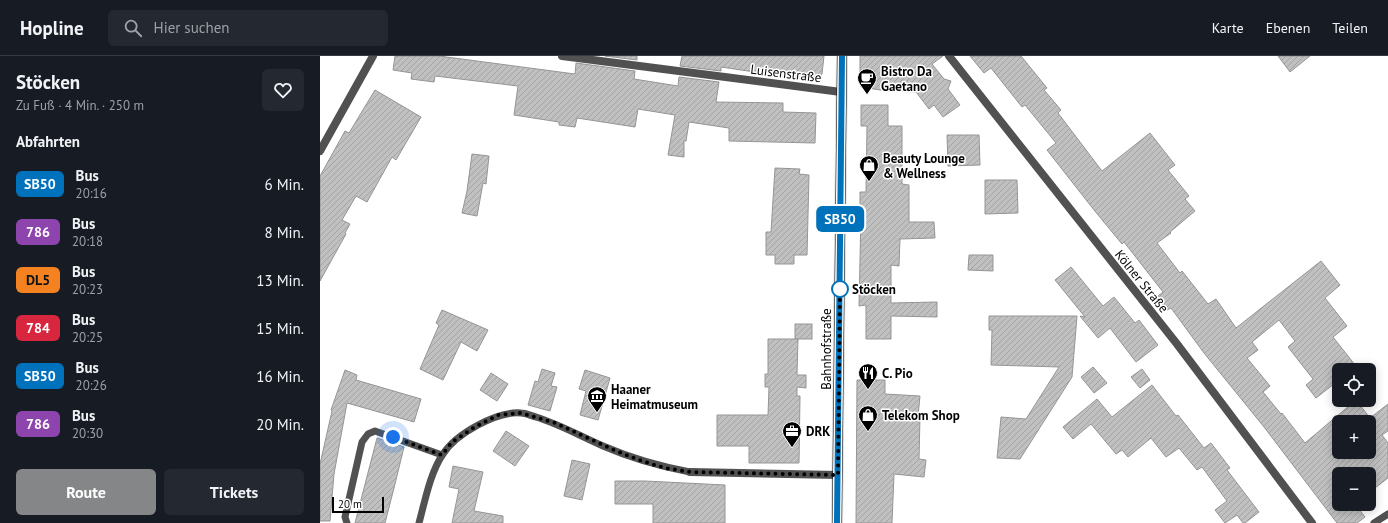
<!DOCTYPE html>
<html lang="de">
<meta charset="utf-8">
<style>
body{margin:0;font-family:"PT Sans",sans-serif;background:#242831;color:#f1f3f6;height:100vh;display:flex;flex-direction:column;font-size:15px;white-space:nowrap}
*{box-sizing:border-box;margin:0}
p{font-size:13px;color:#9ea1a6}
.icon{flex:none;width:22px;height:22px;fill:none;stroke:currentColor;stroke-width:2;stroke-linecap:round;stroke-linejoin:round}
.map{position:relative;flex:1;overflow:hidden}
.details{display:flex;flex-direction:column;background:#171b24;width:320px}
.details>*{flex:none}
.badge{padding:0 8px;border-radius:6px;font-size:14px;line-height:26px}
.controls{position:absolute;left:1012px;top:307px;display:grid;gap:8px}
.controls a{display:grid;place-items:center;width:44px;height:44px;border-radius:6px;background:#171b24;box-shadow:0 2px 10px #0003;font-size:20px}
.scale{position:absolute;left:12px;bottom:10px;width:52px;box-sizing:border-box;padding-left:4px;border:2px solid #000;border-top:0;font-size:11px;line-height:14px;white-space:nowrap;color:#000;-webkit-text-stroke:3px #fff;paint-order:stroke}
.you{position:absolute;width:20px;height:20px;margin:-10px;border:3px solid #fff;border-radius:50%;background:#1a73e8;box-shadow:0 0 0 6px #1a73e833}
.map>.badge{position:absolute;translate:-50% -50%;box-shadow:0 0 0 2px #fff}
h2{padding:0 16px;font-size:15px;line-height:36px}
.round{display:grid;place-items:center;flex:none;width:42px;height:42px;border-radius:6px;background:#242831}
.summary{display:flex;align-items:center;justify-content:space-between;height:68px;padding:0 16px}
h1{font-size:19px;font-weight:700;line-height:30px}
.cta{display:flex;gap:8px;margin-top:auto;padding:8px 16px}
.cta a{flex:1;height:46px;border-radius:6px;background:#858687;color:#fff;font-size:16px;font-weight:700;line-height:46px;text-align:center}
.cta a+a{background:#242831;color:#f1f3f6}
ul{padding:0;list-style:none}
li{display:flex;align-items:center;gap:12px;height:48px;padding:0 16px}
li div{flex:1}
li b{display:block;font-size:15px}
li em{font-style:normal}
li .badge{min-width:44px;font-weight:700;text-align:center}
header{display:flex;align-items:center;gap:24px;box-sizing:border-box;height:56px;padding:0 20px;background:#171b24;border-bottom:1px solid #363941}
header strong{font-size:19px}
nav{display:flex;gap:22px;margin-inline-start:auto;font-size:14px}
.search{width:280px;height:36px;background:#242831;display:flex;align-items:center;gap:10px;box-sizing:border-box;padding:0 14px;border-radius:6px;color:#9ea1a6;font-size:15px}
main{display:flex;flex:1;min-height:0}
.map>svg:first-child{display:block}
.building{fill:url(#building-hatch);stroke:#959595;fill-rule:evenodd}
.lines{fill:none;stroke-linecap:round;stroke-linejoin:round}
.primary-casing{stroke:#dbdbdb;stroke-width:12}
.service{stroke:#515151;stroke-width:7}
.minor{stroke:#515151;stroke-width:8}
.primary{stroke:#000;stroke-width:10}
.line-casing{stroke:#fff;stroke-width:9}
.line{stroke:#0072bc;stroke-width:6}
.walk{stroke:#000;stroke-width:4;stroke-dasharray:0 7.2}
.stop-dot{fill:#fff;stroke:#0072bc;stroke-width:2}
.labels{text-anchor:middle;stroke-width:3;stroke-linejoin:round;paint-order:stroke}
.poi-label{font-size:13px;font-weight:bold;fill:#000;stroke:#fff;text-anchor:start}
.street-label{font-size:13px;fill:#000;stroke:#fff}
.stop-label{font-size:13px;font-weight:bold;fill:#000;stroke:#fff;text-anchor:start}
</style>
<header>
<strong>Hopline</strong>
<div class="search"><svg class="icon" aria-label="search" viewBox="0 0 24 24"><circle cx="10" cy="10" r="6"/><path d="M15 15l6 6"/></svg>Hier suchen</div>
<nav><a>Karte</a><a>Ebenen</a><a>Teilen</a></nav>
</header>
<main>
<section class="details">
<div class="summary"><div><h1>Stöcken</h1><p>Zu Fuß · 4 Min. · 250 m</p></div><a class="round"><svg class="icon" aria-label="heart" viewBox="0 0 24 24"><path d="M12 20l-8-8c-3-5 5-10 8-4 3-6 11-1 8 4z"/></svg></a></div>
<h2>Abfahrten</h2>
<ul>
<li><span class="badge" style="background:#0072bc;color:#fff">SB50</span><div><b>Bus</b><p>20:16</p></div><em>6 Min.</em></li>
<li><span class="badge" style="background:#8e44ad;color:#fff">786</span><div><b>Bus</b><p>20:18</p></div><em>8 Min.</em></li>
<li><span class="badge" style="background:#f58220;color:#111">DL5</span><div><b>Bus</b><p>20:23</p></div><em>13 Min.</em></li>
<li><span class="badge" style="background:#d7263d;color:#fff">784</span><div><b>Bus</b><p>20:25</p></div><em>15 Min.</em></li>
<li><span class="badge" style="background:#0072bc;color:#fff">SB50</span><div><b>Bus</b><p>20:26</p></div><em>16 Min.</em></li>
<li><span class="badge" style="background:#8e44ad;color:#fff">786</span><div><b>Bus</b><p>20:30</p></div><em>20 Min.</em></li>
</ul>
<div class="cta"><a>Route</a><a>Tickets</a></div>
</section>
<div class="map">
<svg width="1068" height="467" viewBox="0 0 1068 467">
<defs>
<pattern id="building-hatch" width="6" height="6" patternUnits="userSpaceOnUse"><rect width="6" height="6" fill="#c0c0c0"/><path d="M-1 1l2-2M0 6l6-6M5 7l2-2" fill="none" stroke="#a3a3a3"/></pattern>
</defs>
<rect width="100%" height="100%" fill="#fff"/>
<g class="building">
<path d="M75,0H119L255,18L256,7L315,15L314,23L358,30L359,21L399,26L396,46L463,47V56L496,57L495,87L409,85V72L369,66L366,85H364V101L348,99L355,59L318,53L315,71L257,62L255,71L239,69V66L194,59L198,30L115,20L114,26L91,23L92,17L73,14Z"/>
<path d="M285,0H317V4Z"/>
<path d="M362,0H504L502,18L495,25L401,11V15L360,10Z"/>
<path d="M540,0H623L612,8L624,23L631,25L628,33L640,49L623,61L614,49L609,53L596,36L567,35L541,31V26H540Z"/>
<path d="M650,0H701L727,32L724,34L741,54L738,57L782,115L830,77L855,109L848,114L869,140L865,143L875,155L850,176L851,177L837,187L860,217L862,215L888,248L896,243L916,272L1001,205L1020,229L1005,242L1027,270L1013,281L1039,314H1019V324L996,342L986,329L993,323L968,291L975,285L959,264L932,286L938,294L927,302L950,330L943,336L961,358L962,357L985,387L1036,344L1050,362L1068,348V375L1062,379L1068,387V422L1055,432L1049,425V418H1019V448H1035L1045,461L1037,467H1017L944,371L884,297L851,252L847,254L837,241L843,236L804,186L802,188L774,154L727,94L736,87L705,49L702,51L671,12L664,17ZM1019,366H1049V396H1019Z"/>
<path d="M958,0H990L970,16Z"/>
<path d="M55,34L101,61L76,104L72,101L47,146L36,140L22,164L30,168L25,177L26,178L0,225V120L25,75L29,77Z"/>
<path d="M541,49H568V70H582V128L589,129V166H614L615,182L580,183L579,210L571,209V247L617,246V261L571,260V283H546V249L539,250L541,159H540V136H546L547,70H541Z"/>
<path d="M627,79H659L660,109L628,110Z"/>
<path d="M152,98L169,100L166,128L163,127L157,160L142,157L147,135Z"/>
<path d="M455,112L480,113L479,118L489,119L487,199H474V208H455V199H446V176H451Z"/>
<path d="M665,124H697L698,157L665,158Z"/>
<path d="M649,199H673V215L648,214Z"/>
<path d="M751,211L783,250L794,241L815,267L819,264L838,289L816,306L790,272L778,282L760,260L765,261L735,224Z"/>
<path d="M122,254L168,274L157,295L141,286L123,324L100,313L119,269L116,267Z"/>
<path d="M669,260H757L752,321L700,403L677,402L681,361L706,363L739,311L671,309L672,274H669Z"/>
<rect x="475" y="268" width="17" height="15"/>
<path d="M448,283H478L477,319H486V332L477,331V340H480L479,407H429V390H397V359H448L449,331H445V318H448Z"/>
<path d="M773,311L787,327L774,337L761,321Z"/>
<path d="M222,313L235,317L231,330L237,331L230,355L208,349L215,325L218,326Z"/>
<path d="M822,313L830,324L820,332L811,321Z"/>
<path d="M25,314L37,319L36,324L101,343L94,366L27,347L14,418L10,465H0V408L12,355L11,354Z"/>
<path d="M265,314L290,322L278,364L260,359L266,335L259,333Z"/>
<path d="M171,317L188,328L177,345L160,334Z"/>
<path d="M537,324H565V338L600,340L598,360H600L599,403L606,404L604,421L574,418L572,467H536Z"/>
<path d="M832,329L856,360L858,359L884,392L891,387L910,412L907,414L939,456L925,467H923L917,459L905,467L895,454L907,445L882,411L877,414L859,392L846,401L831,382L808,401L802,394L796,398L771,368L753,383L743,371L777,343L792,361Z"/>
<path d="M186,375L209,390L195,410L173,395Z"/>
<path d="M57,382L84,391L74,432L65,467H35Z"/>
<path d="M252,404L270,408L262,444L244,440Z"/>
<path d="M133,410L163,416L154,455L183,460V467H132L139,433L129,431Z"/>
<path d="M295,425H325L405,429V467H333V448H295Z"/>
</g>
<g class="lines">
<defs>
<path id="primary" d="M517,467L522,0"/>
</defs>
<use href="#primary" class="primary-casing"/>
<g class="service">
<path d="M27,467L25,461L42,386L48,378L55,375L122,399"/>
<path d="M99,467C105,445 110,417 123,398C136,378 176,355 201,357C206,357 211,360 216,361C239,368 260,380 283,390C313,403 338,410 370,416"/>
<path d="M1054,467L1068,458"/>
</g>
<g class="minor">
<path d="M242,0L521,36"/>
<path d="M629,0L857,288L992,467"/>
<path d="M0,95L53,0"/>
<path d="M370,416L518,419"/>
</g>
<use href="#primary" class="primary"/>
</g>
<g class="lines">
<defs>
<path id="line" d="M517,467L522,0"/>
</defs>
<use href="#line" class="line-casing"/>
<use href="#line" class="line"/>
<path class="walk" d="M73,381L122,399L132,386L155,371L178,359L201,357L235,367L296,395L322,405L345,412L370,416L518,419L520,233"/>
</g>
<defs>
<symbol id="cafe-pin" viewBox="-11 -11 22 30"><path d="M0 17L-7.5 6A9.5 9.5 0 1 1 7.5 6Z" fill="#000" stroke="#fff"/><path d="M-5.5-4.5H6V0H3Q3 3.5 0 3.5H-2.5Q-5.5 3.5-5.5 0ZM3-3.2v2h1.7v-2ZM-6 4.5H4V6H-6Z" fill="#fff"/></symbol>
<symbol id="shop-pin" viewBox="-11 -11 22 30"><path d="M0 17L-7.5 6A9.5 9.5 0 1 1 7.5 6Z" fill="#000" stroke="#fff"/><path d="M-5-2.5h2.3a2.7 3.5 0 0 1 5.4 0H5L5.5 6h-11ZM-1.5-2.5h3a1.5 2.3 0 0 0-3 0Z" fill="#fff"/></symbol>
<symbol id="restaurant-pin" viewBox="-11 -11 22 30"><path d="M0 17L-7.5 6A9.5 9.5 0 1 1 7.5 6Z" fill="#000" stroke="#fff"/><path d="M-5-6h1v4h1v-4h1v4h1v-4h1v5L-1.5 .5V6h-2V.5L-5-1ZM5-6V6H3V1.5H1.5Q1.5-4 5-6Z" fill="#fff"/></symbol>
<symbol id="museum-pin" viewBox="-11 -11 22 30"><path d="M0 17L-7.5 6A9.5 9.5 0 1 1 7.5 6Z" fill="#000" stroke="#fff"/><path d="M0-6L6-3V-2H-6V-3ZM-5-1h2V3h-2ZM-1-1h2V3h-2ZM3-1h2V3H3ZM-6 4H6V6H-6Z" fill="#fff"/></symbol>
<symbol id="office-pin" viewBox="-11 -11 22 30"><path d="M0 17L-7.5 6A9.5 9.5 0 1 1 7.5 6Z" fill="#000" stroke="#fff"/><path d="M-6-3h4V-5.5h4V-3h4V5H-6ZM-1-4.5V-3h2v-1.5ZM-6 0V1H6V0Z" fill="#fff"/></symbol>
</defs>
<g fill-rule="evenodd">
<use href="#cafe-pin" x="536" y="11" width="22" height="30"/>
<use href="#shop-pin" x="538" y="98" width="22" height="30"/>
<use href="#restaurant-pin" x="537" y="306" width="22" height="30"/>
<use href="#museum-pin" x="266" y="329" width="22" height="30"/>
<use href="#shop-pin" x="537" y="348" width="22" height="30"/>
<use href="#office-pin" x="461" y="364" width="22" height="30"/>
</g>
<circle class="stop-dot" cx="520" cy="233" r="8"/>
<g class="labels">
<g class="poi-label">
<text x="561" y="20">Bistro Da<tspan x="561" dy="15">Gaetano</tspan></text>
<text x="563" y="107">Beauty Lounge<tspan x="563" dy="15">&amp; Wellness</tspan></text>
<text x="562" y="322">C. Pio</text>
<text x="291" y="338">Haaner<tspan x="291" dy="15">Heimatmuseum</tspan></text>
<text x="562" y="364">Telekom Shop</text>
<text x="486" y="380">DRK</text>
</g>
<g class="street-label">
<text transform="translate(466 17) rotate(7)" y="5">Luisenstraße</text>
<text transform="translate(822 225) rotate(51)" y="5">Kölner Straße</text>
<text transform="translate(506 293) rotate(-90)" y="5">Bahnhofstraße</text>
</g>
<g class="stop-label">
<text x="532" y="238">Stöcken</text>
</g>
</g>
</svg>
<div class="controls">
<a><svg class="icon" aria-label="locate" viewBox="0 0 24 24"><circle cx="12" cy="12" r="6"/><path d="M12 2v4M12 18v4M2 12h4M18 12h4"/></svg></a>
<a>+</a>
<a>−</a>
</div>
<div class="scale">20 m</div>
<div class="you" style="left:73px;top:381px"></div>
<b class="badge" style="left:520px;top:163px;background:#0072bc;color:#fff">SB50</b>
</div>
</main>
